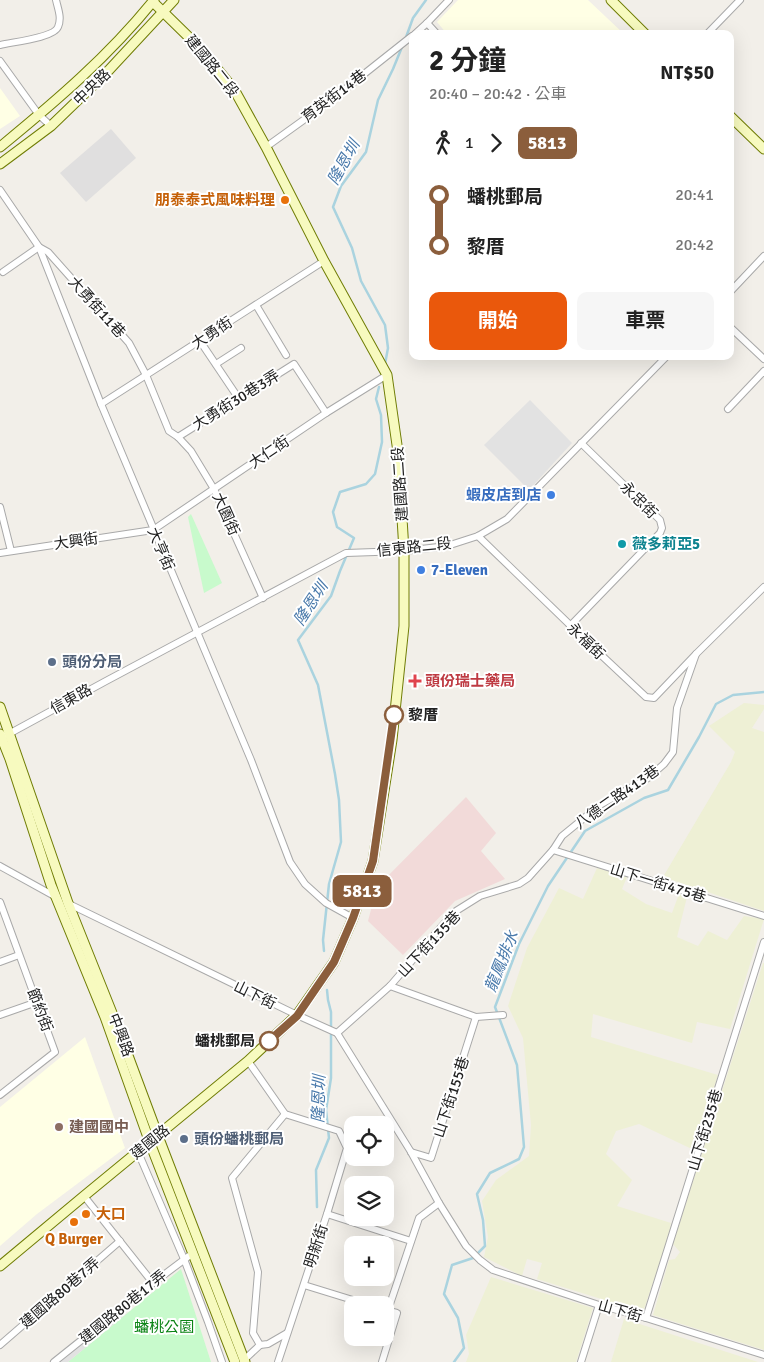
<!DOCTYPE html>
<html lang="zh-TW">
<meta charset="utf-8">
<style>
body{margin:0;font-family:Signika,"Noto Sans TC",sans-serif;background:#f6f6f6;color:#222;height:100vh;display:flex;flex-direction:column;font-size:19px;white-space:nowrap}
*{box-sizing:border-box;margin:0}
p{font-size:16px;color:#767676}
.icon{flex:none;width:28px;height:28px;fill:none;stroke:currentColor;stroke-width:2;stroke-linecap:round;stroke-linejoin:round}
.map{position:relative;flex:1;overflow:hidden}
.side{position:absolute;left:409px;top:30px;width:325px;height:330px;display:flex;flex-direction:column;background:#fff;border-radius:10px;box-shadow:0 5px 20px #0002}
.side>*{flex:none}
.badge{padding:0 10px;border-radius:8px;font-size:18px;line-height:32px}
.tools{position:absolute;left:344px;top:1116px;display:grid;gap:10px}
.tools a{display:grid;place-items:center;width:50px;height:50px;border-radius:10px;background:#fff;box-shadow:0 5px 20px #0002;font-size:25px}
.map>.badge{position:absolute;translate:-50% -50%;box-shadow:0 0 0 2px #fff}
.legs{display:flex;align-items:center;gap:8px;height:55px;padding:0 20px;font-size:16px}
.legs p{margin-inline-start:auto}
.overview{display:flex;align-items:center;justify-content:space-between;height:85px;padding:0 20px}
h1{font-size:28px;font-weight:700;line-height:38px}
.button{display:flex;gap:10px;margin-top:auto;padding:10px 20px}
.button a{flex:1;height:58px;border-radius:10px;background:#ea580c;color:#fff;font-size:20px;font-weight:700;line-height:58px;text-align:center}
.button a+a{background:#f6f6f6;color:#222}
ul{padding:0 20px;list-style:none}
li{display:flex;align-items:center;gap:18px;height:50px;font-size:19px}
li i{display:grid;place-items:center;width:8px;height:100%;margin:0 6px;background:currentColor}
li i::after{content:'';width:12px;height:12px;margin:-6px;border:4px solid;border-radius:50%;background:#fff}
li p{margin-inline-start:auto}
li:first-child i{background:linear-gradient(#0000 50%,currentColor 0)}
li:last-child i{background:linear-gradient(currentColor 50%,#0000 0)}
.map>svg:first-child{display:block}
.residential{fill:#e0dfdf}
.commercial{fill:#f2dad9}
.education{fill:#ffffe5}
.farmland{fill:#eef0d5}
.park{fill:#c8facc}
.parking{fill:#e2e2e2}
.lines{fill:none;stroke-linecap:round;stroke-linejoin:round}
.stream{stroke:#aad3df;stroke-width:2.5}
.street-casing{stroke:#a9a9a9;stroke-width:8}
.secondary-casing{stroke:#707d05;stroke-width:11}
.street{stroke:#fff;stroke-width:6}
.secondary{stroke:#f7fabf;stroke-width:9}
.line-1-casing{stroke:#fff;stroke-width:11}
.line-1{stroke:#8b5e3c;stroke-width:8}
.food-dot{fill:#e8710a;stroke:#fff;stroke-width:2}
.shop-dot{fill:#3f7fe0;stroke:#fff;stroke-width:2}
.culture-dot{fill:#0f9aa8;stroke:#fff;stroke-width:2}
.service-dot{fill:#5c6f8a;stroke:#fff;stroke-width:2}
.health-dot{fill:#e0444e;stroke:#fff;stroke-width:2}
.stop-1-dot{fill:#fff;stroke:#8b5e3c;stroke-width:2.5}
.education-dot{fill:#8d6e63;stroke:#fff;stroke-width:2}
.labels{text-anchor:middle;stroke-width:4;stroke-linejoin:round;paint-order:stroke}
.street-label{font-size:15px;fill:#222;stroke:#fff}
.food-label{font-size:15px;font-weight:bold;fill:#c56008;stroke:#fff;text-anchor:end}
.shop-label{font-size:15px;font-weight:bold;fill:#366cbe;stroke:#fff;text-anchor:end}
.culture-label{font-size:15px;font-weight:bold;fill:#0d838f;stroke:#fff;text-anchor:start}
.service-label{font-size:15px;font-weight:bold;fill:#4e5e75;stroke:#fff;text-anchor:start}
.health-label{font-size:15px;font-weight:bold;fill:#be3a42;stroke:#fff;text-anchor:start}
.stop-label{font-size:15px;font-weight:bold;fill:#222;stroke:#fff;text-anchor:start}
.education-label{font-size:15px;font-weight:bold;fill:#785e54;stroke:#fff;text-anchor:start}
.park-label{font-size:15px;fill:#0c8416;stroke:#fff}
.water-label{font-size:16px;font-style:italic;fill:#4a7aab;stroke:#fff}
</style>
<div class="map">
<svg width="764" height="1362" viewBox="0 0 764 1362">
<rect width="100%" height="100%" fill="#f2efe9"/>
<path class="residential" d="M111,129L136,158L86,202L60,173Z"/>
<path class="commercial" d="M466,797L496,833L481,851L505,879L455,901L403,955L368,921L377,887Z"/>
<g class="education">
<path d="M458,0H588L624,34H447L437,22Z"/>
<path d="M0,88L20,116L0,129Z"/>
<path d="M85,1037L125,1148L37,1214L0,1246V1107Z"/>
</g>
<g class="farmland">
<path d="M744,703L764,705V709L752,728L764,732V911L663,877L731,762L735,752L709,726Z"/>
<path d="M597,868L627,877L622,889L646,904L672,913L679,894L687,897L677,937L698,946L708,931L727,940L744,916L764,919L730,1029L697,1022L692,1043L593,1014L591,1037L718,1075L694,1150L639,1124L616,1131L606,1154L632,1180L617,1206L671,1223L670,1226L672,1227L643,1312L537,1279L542,1263L527,1259L522,1276L484,1257L488,1237L482,1201L496,1180L529,1156L531,1125L523,1038L508,1006L527,948L559,888L583,899Z"/>
<path d="M763,963H764V1350L653,1315L669,1260L675,1259L680,1252L673,1244Z"/>
<path d="M491,1277L593,1308L576,1362H466L469,1354L466,1335Z"/>
<path d="M624,1319L758,1362H611Z"/>
</g>
<g class="park">
<path d="M191,514L222,583L204,593L188,517Z"/>
<path d="M181,1269L211,1362H68Z"/>
</g>
<g class="parking">
<path d="M530,400L572,443L529,490L484,445Z"/>
<path d="M122,1311L126,1314L68,1362H59Z"/>
</g>
<g class="lines">
<g class="stream">
<path d="M405,40L413,18L426,0"/>
<path d="M385,364L388,348L385,325L361,281L352,248L333,207L341,186L366,152L378,100L393,69L402,47"/>
<path d="M324,951L323,940L329,884L341,842L339,800L335,774L318,685L298,640L331,596L340,571L354,538L337,527L333,512L340,492L366,484L375,474L382,442L381,415L376,399L379,387"/>
<path d="M317,1207L316,1170L329,1138L326,1110L331,1078V1012L328,1000L327,990"/>
<path d="M454,1362L464,1348L458,1318L444,1294L452,1265L473,1258L485,1246L483,1220L477,1194L490,1173L519,1159L524,1147L517,1065L495,1007L519,944L548,886L585,831L644,798L668,790L699,737L716,704L733,695L764,692"/>
</g>
<defs>
<g id="street">
<path d="M427,23L437,34"/>
<path d="M415,34L427,23L449,0"/>
<path d="M707,34L740,0"/>
<path d="M0,45C12,42 54,38 58,27C62,18 58,9 56,0"/>
<path d="M0,61L39,115L51,126"/>
<path d="M266,147L330,101L412,36"/>
<path d="M0,190L39,247L101,404L251,760L290,862L305,884L326,903L353,918"/>
<path d="M3,272L39,247L48,252L129,343L146,375L169,431L178,437L191,451L214,489L263,598"/>
<path d="M730,292L764,256"/>
<path d="M256,305L286,355"/>
<path d="M730,327L764,359"/>
<path d="M200,341L239,399"/>
<path d="M216,364L241,348"/>
<path d="M101,404L324,261"/>
<path d="M728,409L764,371"/>
<path d="M178,437L294,364L326,413"/>
<path d="M0,507L11,551"/>
<path d="M478,536L599,653L646,697L654,698L696,654L764,587"/>
<path d="M0,553L153,530L326,413L387,375"/>
<path d="M570,626L660,533L662,528L660,520L581,443"/>
<path d="M5,736L106,681L346,553L404,551L447,546L478,536L507,519L667,356"/>
<path d="M553,850L764,916"/>
<path d="M0,866L56,897"/>
<path d="M0,902L55,1052L0,1095"/>
<path d="M67,903L297,1015L337,1033L411,1152L439,1203L466,1246L480,1260L493,1270L599,1305L646,1318L764,1355"/>
<path d="M0,962L19,955"/>
<path d="M390,986L476,1017L503,1015"/>
<path d="M0,1015L37,1002"/>
<path d="M337,1033L390,986L448,919L456,911L480,896L519,884L528,878L553,850L562,836L600,805L648,778L664,764L673,752L677,708L696,654"/>
<path d="M248,1061L285,1114L339,1131L347,1148L327,1214L278,1362"/>
<path d="M138,1152L184,1259L208,1322L222,1362"/>
<path d="M411,1152L431,1158L476,1017"/>
<path d="M84,1196L153,1283"/>
<path d="M327,1214L411,1241"/>
<path d="M304,1285L369,1305"/>
<path d="M388,1310L419,1218L439,1203"/>
<path d="M646,1318L764,942"/>
<path d="M0,1345L120,1241"/>
<path d="M260,1345L268,1344L287,1333"/>
<path d="M244,1360L260,1345L253,1333L258,1272L232,1178L285,1114"/>
<path d="M54,1362L153,1283L193,1253"/>
<path d="M382,1362L397,1313L385,1310"/>
<path d="M581,1362L599,1305"/>
</g>
<g id="secondary">
<path d="M611,0L645,34"/>
<path d="M730,116L764,149"/>
<path d="M0,147C55,102 109,56 154,0"/>
<path d="M0,164L51,126L109,70L174,0"/>
<path d="M0,707L68,903L114,1018L158,1136L245,1362"/>
<path d="M0,734L10,759L51,885L105,1017L150,1143L235,1362"/>
<path d="M0,1266L84,1196L248,1061L297,1015L334,962L353,918L373,861L392,740L404,626V551L398,452L387,375L324,261L266,147L235,91L202,50L153,2"/>
</g>
</defs>
<use href="#street" class="street-casing"/>
<use href="#secondary" class="secondary-casing"/>
<use href="#street" class="street"/>
<use href="#secondary" class="secondary"/>
</g>
<g class="lines">
<defs>
<path id="line-1" d="M269,1041L297,1016L334,962L353,918L373,861L394,715"/>
</defs>
<use href="#line-1" class="line-1-casing"/>
<use href="#line-1" class="line-1"/>
</g>
<g class="food-dot">
<circle cx="285" cy="200" r="5"/>
<circle cx="86" cy="1214" r="5"/>
<circle cx="74" cy="1222" r="5"/>
</g>
<g class="shop-dot">
<circle cx="551" cy="495" r="5"/>
<circle cx="421" cy="570" r="5"/>
</g>
<circle class="culture-dot" cx="622" cy="544" r="5"/>
<g class="service-dot">
<circle cx="52" cy="662" r="5"/>
<circle cx="184" cy="1139" r="5"/>
</g>
<path class="health-dot" d="M412.5 673.5h5v5h5v5h-5v5h-5v-5h-5v-5h5z"/>
<g class="stop-1-dot">
<circle cx="394" cy="715" r="9"/>
<circle cx="269" cy="1041" r="9"/>
</g>
<circle class="education-dot" cx="59" cy="1127" r="5"/>
<g class="labels">
<g class="street-label">
<text transform="translate(212 66) rotate(51)" y="5">建國路二段</text>
<text transform="translate(92 87) rotate(-44)" y="5">中央路</text>
<text transform="translate(334 96) rotate(-37)" y="5">育英街14巷</text>
<text transform="translate(97 307) rotate(48)" y="5">大勇街11巷</text>
<text transform="translate(212 333) rotate(-33)" y="5">大勇街</text>
<text transform="translate(236 400) rotate(-32)" y="5">大勇街30巷3弄</text>
<text transform="translate(269 452) rotate(-34)" y="5">大仁街</text>
<text transform="translate(400 484) rotate(-94)" y="5">建國路二段</text>
<text transform="translate(639 500) rotate(45)" y="5">永忠街</text>
<text transform="translate(226 514) rotate(66)" y="5">大園街</text>
<text transform="translate(76 541) rotate(-8)" y="5">大興街</text>
<text transform="translate(414 547) rotate(-6)" y="5">信東路二段</text>
<text transform="translate(161 549) rotate(67)" y="5">大亨街</text>
<text transform="translate(586 641) rotate(44)" y="5">永福街</text>
<text transform="translate(71 699) rotate(-29)" y="5">信東路</text>
<text transform="translate(617 797) rotate(-35)" y="5">八德二路413巷</text>
<text transform="translate(658 883) rotate(17)" y="5">山下一街475巷</text>
<text transform="translate(429 944) rotate(-47)" y="5">山下街135巷</text>
<text transform="translate(255 995) rotate(26)" y="5">山下街</text>
<text transform="translate(40 1010) rotate(69)" y="5">節約街</text>
<text transform="translate(121 1035) rotate(69)" y="5">中興路</text>
<text transform="translate(451 1097) rotate(-72)" y="5">山下街155巷</text>
<text transform="translate(705 1130) rotate(-73)" y="5">山下街235巷</text>
<text transform="translate(150 1142) rotate(-39)" y="5">建國路</text>
<text transform="translate(316 1246) rotate(-72)" y="5">明新街</text>
<text transform="translate(60 1293) rotate(-41)" y="5">建國路80巷7弄</text>
<text transform="translate(123 1307) rotate(-39)" y="5">建國路80巷17弄</text>
<text transform="translate(620 1311) rotate(16)" y="5">山下街</text>
</g>
<g class="food-label">
<text x="275" y="205">朋泰泰式風味料理</text>
<text x="96" y="1219" text-anchor="start">大口</text>
<text x="74" y="1244" text-anchor="middle">Q Burger</text>
</g>
<g class="shop-label">
<text x="541" y="500">蝦皮店到店</text>
<text x="431" y="575" text-anchor="start">7-Eleven</text>
</g>
<g class="culture-label">
<text x="632" y="549">薇多莉亞5</text>
</g>
<g class="service-label">
<text x="62" y="667">頭份分局</text>
<text x="194" y="1144">頭份蟠桃郵局</text>
</g>
<g class="health-label">
<text x="425" y="686">頭份瑞士藥局</text>
</g>
<g class="stop-label">
<text x="408" y="720">黎厝</text>
<text x="255" y="1046" text-anchor="end">蟠桃郵局</text>
</g>
<g class="education-label">
<text x="69" y="1132">建國國中</text>
</g>
<g class="park-label">
<text x="164" y="1332">蟠桃公園</text>
</g>
<g class="water-label">
<text transform="translate(343 162) rotate(-61)" y="6">隆恩圳</text>
<text transform="translate(310 603) rotate(-57)" y="6">隆恩圳</text>
<text transform="translate(501 961) rotate(-68)" y="6">龍鳳排水</text>
<text transform="translate(318 1099) rotate(-88)" y="6">隆恩圳</text>
</g>
</g>
</svg>
<div class="tools">
<a><svg class="icon" aria-label="locate" viewBox="0 0 24 24"><circle cx="12" cy="12" r="6"/><path d="M12 2v4M12 18v4M2 12h4M18 12h4"/></svg></a>
<a><svg class="icon" aria-label="layers" viewBox="0 0 24 24"><path d="M12 4l9 5-9 5-9-5zM3 14l9 5 9-5"/></svg></a>
<a>+</a>
<a>−</a>
</div>
<b class="badge" style="left:362px;top:891px;background:#8b5e3c;color:#fff">5813</b>
<section class="side">
<div class="overview"><div><h1>2 分鐘</h1><p>20:40 – 20:42 · 公車</p></div><b>NT$50</b></div>
<div class="legs"><svg class="icon" aria-label="walk" viewBox="0 0 24 24"><circle cx="13" cy="4" r="2"/><path d="M13 8l-2 6 4 7M11 14l-3 7M7 12l3-4h3l4 4"/></svg>1<svg class="icon" aria-label="forward" viewBox="0 0 24 24"><path d="M9 5l7 7-7 7"/></svg><b class="badge" style="background:#8b5e3c;color:#fff">5813</b></div>
<ul>
<li><i style="color:#8b5e3c"></i><b>蟠桃郵局</b><p>20:41</p></li>
<li><i style="color:#8b5e3c"></i><b>黎厝</b><p>20:42</p></li>
</ul>
<div class="button"><a>開始</a><a>車票</a></div>
</section>
</div>
